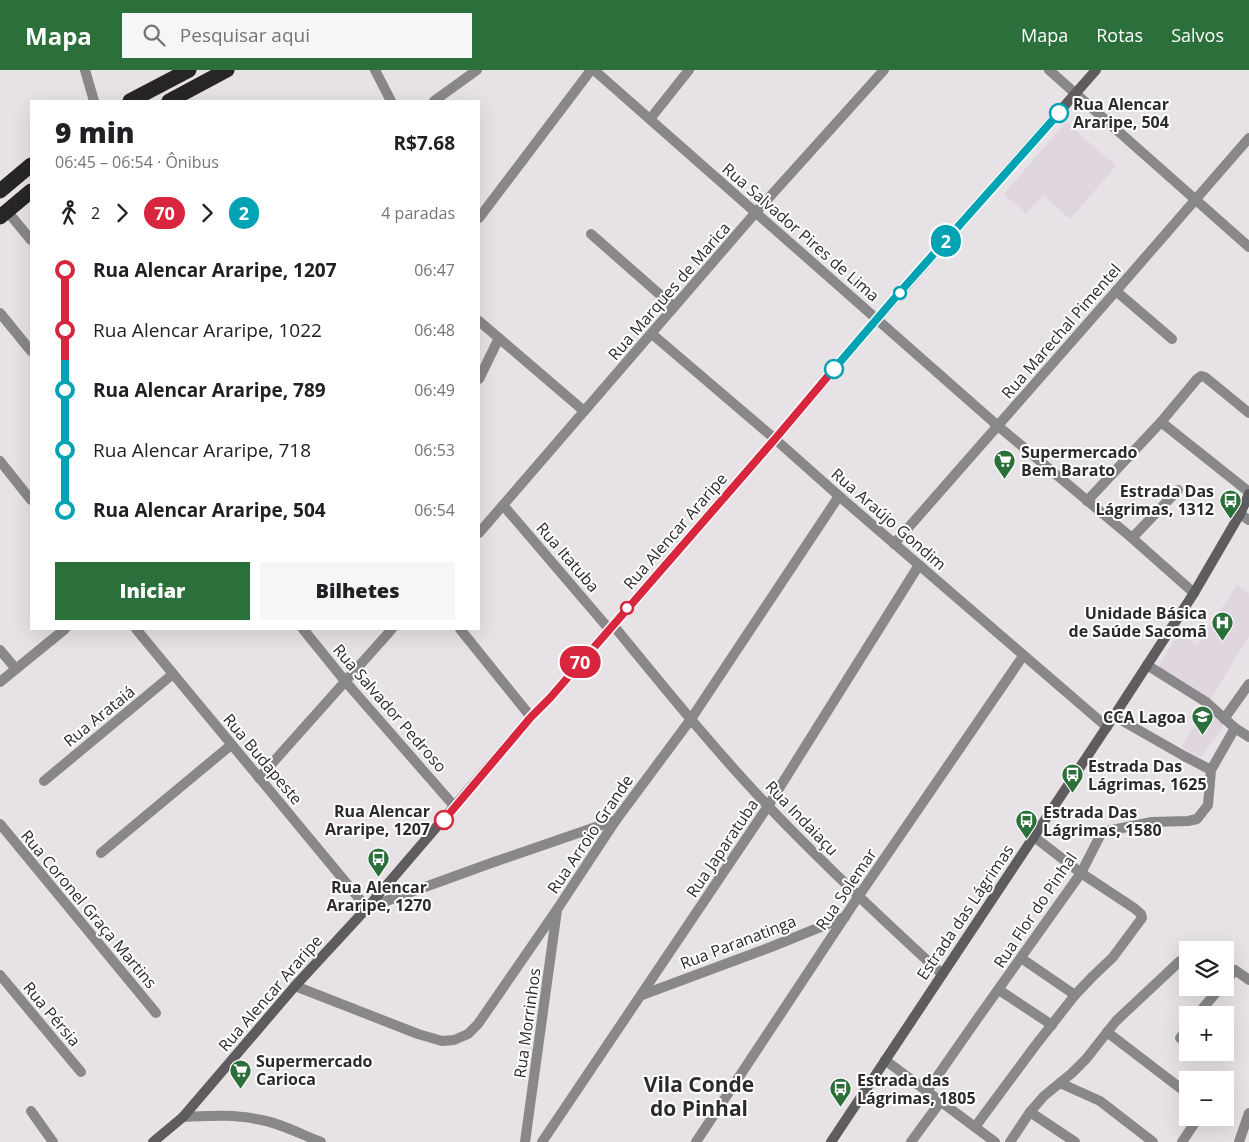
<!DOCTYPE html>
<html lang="pt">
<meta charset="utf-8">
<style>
body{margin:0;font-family:"Open Sans",sans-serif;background:#f6f6f6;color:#202124;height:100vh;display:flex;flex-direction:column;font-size:19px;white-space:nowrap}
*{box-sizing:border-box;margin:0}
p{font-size:16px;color:#757577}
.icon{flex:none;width:28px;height:28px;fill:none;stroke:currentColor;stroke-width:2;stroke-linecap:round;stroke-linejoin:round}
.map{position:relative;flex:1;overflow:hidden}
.sheet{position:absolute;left:30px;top:30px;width:450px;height:530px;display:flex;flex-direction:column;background:#fff;border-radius:0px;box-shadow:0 5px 20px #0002}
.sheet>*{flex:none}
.badge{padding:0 10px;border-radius:16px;font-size:18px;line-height:32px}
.controls{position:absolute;left:1179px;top:871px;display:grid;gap:10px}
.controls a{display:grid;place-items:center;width:55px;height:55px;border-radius:0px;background:#fff;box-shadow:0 5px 20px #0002;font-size:25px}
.map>.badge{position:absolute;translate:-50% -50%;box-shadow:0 0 0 2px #fff}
.legs{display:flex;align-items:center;gap:8px;height:55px;padding:0 25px;font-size:16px}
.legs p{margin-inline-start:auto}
.head{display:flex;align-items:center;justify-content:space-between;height:85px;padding:0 25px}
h1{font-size:28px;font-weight:800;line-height:38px}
.action{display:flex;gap:10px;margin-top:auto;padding:10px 25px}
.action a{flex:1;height:58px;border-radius:0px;background:#2b6f3a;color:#fff;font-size:20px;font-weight:800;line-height:58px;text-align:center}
.action a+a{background:#f6f6f6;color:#202124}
ul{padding:0 25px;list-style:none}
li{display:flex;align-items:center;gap:18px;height:60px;font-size:19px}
li i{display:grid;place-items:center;width:8px;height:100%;margin:0 6px;background:currentColor}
li i::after{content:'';width:12px;height:12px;margin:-6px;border:4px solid;border-radius:50%;background:#fff}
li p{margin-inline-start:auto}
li:first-child i{background:linear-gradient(#0000 50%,currentColor 0)}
li:last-child i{background:linear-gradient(currentColor 50%,#0000 0)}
header{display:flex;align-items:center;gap:30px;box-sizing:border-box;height:70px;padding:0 25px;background:#2b6f3a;color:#fff}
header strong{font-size:24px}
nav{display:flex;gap:28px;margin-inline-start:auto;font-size:18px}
.search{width:350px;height:45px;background:#f6f6f6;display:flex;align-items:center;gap:12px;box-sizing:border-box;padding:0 18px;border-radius:0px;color:#757577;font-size:19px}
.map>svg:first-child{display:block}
.built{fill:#e0d6e0}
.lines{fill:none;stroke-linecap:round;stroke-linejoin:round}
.street{stroke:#898789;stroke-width:10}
.secondary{stroke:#5e5c5e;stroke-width:10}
.highway{stroke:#282528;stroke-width:15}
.line-1-casing{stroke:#fff;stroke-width:11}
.line-2-casing{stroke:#fff;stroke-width:11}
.line-1{stroke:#d7263d;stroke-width:8}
.line-2{stroke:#00a3b4;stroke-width:8}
.stop-2-dot{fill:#fff;stroke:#00a3b4;stroke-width:2.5}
.stop-1-dot{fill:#fff;stroke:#d7263d;stroke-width:2.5}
.labels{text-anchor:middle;stroke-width:4;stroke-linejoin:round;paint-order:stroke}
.stop-label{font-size:16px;font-weight:bold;fill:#2c2a2b;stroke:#fff;text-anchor:start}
.street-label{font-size:16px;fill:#2c2a2b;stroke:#fff}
.poi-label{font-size:16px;font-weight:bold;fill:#2c2a2b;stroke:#fff;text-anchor:start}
.district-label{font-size:21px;font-weight:bold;fill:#2c2a2b;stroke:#fff}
</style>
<header>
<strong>Mapa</strong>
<div class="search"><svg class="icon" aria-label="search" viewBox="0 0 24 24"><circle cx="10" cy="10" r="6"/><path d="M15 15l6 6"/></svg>Pesquisar aqui</div>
<nav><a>Mapa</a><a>Rotas</a><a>Salvos</a></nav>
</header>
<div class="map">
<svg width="1249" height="1072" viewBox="0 0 1249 1072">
<rect width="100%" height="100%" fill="#e7e2e6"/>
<g class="built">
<path d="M1066,52L1116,96L1070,149L1043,125L1026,144L1004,124Z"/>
<path d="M1237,515L1249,523V566L1210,630L1157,599L1179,563L1197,575Z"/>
<path d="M1206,638L1225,654L1201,687L1191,683L1181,677Z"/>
</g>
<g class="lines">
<g class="street">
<path d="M85,0L94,31"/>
<path d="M375,0L391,31"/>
<path d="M594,0L998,356L1132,468L1194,523"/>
<path d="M1049,0L1249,177"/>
<path d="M434,31L477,0"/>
<path d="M650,49L689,0"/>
<path d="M7,141L31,170"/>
<path d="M479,148L591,0"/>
<path d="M591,164L674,237"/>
<path d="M1116,221L1172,269"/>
<path d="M0,243L31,281"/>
<path d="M479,251L584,341"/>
<path d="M652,264L775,369L839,426L1107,657"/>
<path d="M479,309L499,268"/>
<path d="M1161,352L1249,422"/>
<path d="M0,391L31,430"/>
<path d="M1087,431L1161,352L1197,309L1201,306L1205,307L1249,343"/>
<path d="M503,435L609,559"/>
<path d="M1240,444L1249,450"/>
<path d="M479,463L756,142L884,0"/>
<path d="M1132,468L1178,420"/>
<path d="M894,474L1116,221L1249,68"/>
<path d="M613,555C663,616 713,678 768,736C823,794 882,849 942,904"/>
<path d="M136,559L367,838L494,792L616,750"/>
<path d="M303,559L345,611L455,737"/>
<path d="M460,559L531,647"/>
<path d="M0,580L16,599"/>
<path d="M1147,595L1206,632L1235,658L1249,667"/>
<path d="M0,612L65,559"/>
<path d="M1114,646L1184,686L1211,700"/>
<path d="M1224,649L1249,614"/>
<path d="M259,708L392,559"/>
<path d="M44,711L173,604"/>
<path d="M0,754L156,943"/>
<path d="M101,783L231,675"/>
<path d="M1021,888L1075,925"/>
<path d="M1225,899L1235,900L1249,910"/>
<path d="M0,905L81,1002"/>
<path d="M1225,912L1235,900"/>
<path d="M295,916L418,964L442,971L454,970L468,964L478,954L558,838L616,750L691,649L839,426"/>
<path d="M999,920L1052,955"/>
<path d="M642,925L771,877L845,847"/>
<path d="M1197,945L1220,918"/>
<path d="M1107,962L1188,1024"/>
<path d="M1180,968L1188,958"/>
<path d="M885,990L995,1072"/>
<path d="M1060,1013L1100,1031L1153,1072"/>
<path d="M927,1021L980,945L1081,803L1102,762L1152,752L1188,751L1197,749L1208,735L1211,700L1235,658"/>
<path d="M31,1041L53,1072"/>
<path d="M1030,1042L1075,1072"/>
<path d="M183,1047C207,1046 232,1044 256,1049C278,1052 300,1064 321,1072"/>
<path d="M975,1057L1035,976L1075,925L1093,906L1113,887L1142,848L1141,844L1134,838L1081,803L1033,766"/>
<path d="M525,1072L557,840"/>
<path d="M542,1072L768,736L919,495"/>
<path d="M696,1072L858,827L1023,586"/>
<path d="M911,1072L941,1031"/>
<path d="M1010,1072L1030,1042L1044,1026L1072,1003L1086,989L1116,951L1180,891L1188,892"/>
<path d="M1182,1072L1198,1048"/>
<path d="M1239,1072L1249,1043"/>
</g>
<g class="secondary">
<path d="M153,1072L183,1047L295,916L367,838L531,647L550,628L775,369L877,249L1096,0"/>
<path d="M831,1072L1114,646L1194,523L1240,444L1249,424"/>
</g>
<g class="highway">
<path d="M130,31L189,0"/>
<path d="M169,31L227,0"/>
<path d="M0,121L31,95"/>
<path d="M0,147L31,121"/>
</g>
</g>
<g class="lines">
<defs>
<path id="line-1" d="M444,750L531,647L550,628L775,369L834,299"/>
<path id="line-2" d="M834,299L900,222L1059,43"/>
</defs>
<use href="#line-1" class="line-1-casing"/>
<use href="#line-2" class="line-2-casing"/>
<use href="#line-1" class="line-1"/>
<use href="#line-2" class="line-2"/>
</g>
<defs>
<symbol id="supermarket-pin" viewBox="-11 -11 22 30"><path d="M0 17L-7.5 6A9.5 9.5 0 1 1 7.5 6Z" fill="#2b6f3a" stroke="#fff"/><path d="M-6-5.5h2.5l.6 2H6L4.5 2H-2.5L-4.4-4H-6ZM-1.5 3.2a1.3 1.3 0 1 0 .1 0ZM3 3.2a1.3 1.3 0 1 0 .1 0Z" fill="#fff"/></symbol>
<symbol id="bus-pin" viewBox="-11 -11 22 30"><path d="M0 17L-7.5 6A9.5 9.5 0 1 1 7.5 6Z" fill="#2b6f3a" stroke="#fff"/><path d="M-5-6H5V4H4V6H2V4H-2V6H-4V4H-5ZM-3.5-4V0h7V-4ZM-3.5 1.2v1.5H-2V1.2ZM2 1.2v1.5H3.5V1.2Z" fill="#fff"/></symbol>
<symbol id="hospital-pin" viewBox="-11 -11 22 30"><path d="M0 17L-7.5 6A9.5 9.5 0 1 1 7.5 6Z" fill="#2b6f3a" stroke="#fff"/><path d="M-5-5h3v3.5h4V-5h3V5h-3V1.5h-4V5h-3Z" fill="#fff"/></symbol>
<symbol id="school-pin" viewBox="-11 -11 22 30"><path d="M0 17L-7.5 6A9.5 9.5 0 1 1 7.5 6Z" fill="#2b6f3a" stroke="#fff"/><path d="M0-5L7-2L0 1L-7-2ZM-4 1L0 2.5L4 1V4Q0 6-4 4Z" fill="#fff"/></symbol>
</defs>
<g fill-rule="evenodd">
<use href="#supermarket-pin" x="992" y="378" width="25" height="34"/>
<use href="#bus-pin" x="1218" y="418" width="25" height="34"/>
<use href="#hospital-pin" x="1210" y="540" width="25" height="34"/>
<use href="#school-pin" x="1190" y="634" width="25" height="34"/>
<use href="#bus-pin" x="1060" y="692" width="25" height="34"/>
<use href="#bus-pin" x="1014" y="738" width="25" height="34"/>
<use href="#bus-pin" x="366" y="776" width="25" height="34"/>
<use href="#supermarket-pin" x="228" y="988" width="25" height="34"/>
<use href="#bus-pin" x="828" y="1006" width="25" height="34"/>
</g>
<g class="stop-2-dot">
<circle cx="1059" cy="43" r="9"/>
<circle cx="900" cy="223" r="6"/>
<circle cx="834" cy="299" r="9"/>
</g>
<g class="stop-1-dot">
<circle cx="627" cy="538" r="6"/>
<circle cx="444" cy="750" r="9"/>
</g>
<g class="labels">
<g class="stop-label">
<text x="1073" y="40">Rua Alencar<tspan x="1073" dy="18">Araripe, 504</tspan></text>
<text x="430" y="747" text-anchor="end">Rua Alencar<tspan x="430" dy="18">Araripe, 1207</tspan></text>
</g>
<g class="street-label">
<text transform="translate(801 162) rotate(41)" y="6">Rua Salvador Pires de Lima</text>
<text transform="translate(669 221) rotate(-49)" y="6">Rua Marques de Marica</text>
<text transform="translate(1061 261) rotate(-49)" y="6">Rua Marechal Pimentel</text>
<text transform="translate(889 449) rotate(41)" y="6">Rua Araújo Gondim</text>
<text transform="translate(675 461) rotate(-49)" y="6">Rua Alencar Araripe</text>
<text transform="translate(568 487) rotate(49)" y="6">Rua Itatuba</text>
<text transform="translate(390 638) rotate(49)" y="6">Rua Salvador Pedroso</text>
<text transform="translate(99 646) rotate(-39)" y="6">Rua Arataiá</text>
<text transform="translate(263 689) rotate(50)" y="6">Rua Budapeste</text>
<text transform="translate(802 748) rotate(46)" y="6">Rua Indaiaçu</text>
<text transform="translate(590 764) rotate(-56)" y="6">Rua Arroio Grande</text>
<text transform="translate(722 778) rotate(-56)" y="6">Rua Japaratuba</text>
<text transform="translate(846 819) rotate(-56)" y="6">Rua Solemar</text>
<text transform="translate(89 839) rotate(50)" y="6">Rua Coronel Graça Martins</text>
<text transform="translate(1035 840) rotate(-56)" y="6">Rua Flor do Pinhal</text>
<text transform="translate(965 842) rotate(-56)" y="6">Estrada das Lágrimas</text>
<text transform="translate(738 872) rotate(-21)" y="6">Rua Paranatinga</text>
<text transform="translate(270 923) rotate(-49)" y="6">Rua Alencar Araripe</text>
<text transform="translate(52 944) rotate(50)" y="6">Rua Pérsia</text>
<text transform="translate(527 953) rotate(-82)" y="6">Rua Morrinhos</text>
</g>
<g class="poi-label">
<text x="1021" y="388">Supermercado<tspan x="1021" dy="18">Bem Barato</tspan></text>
<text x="1214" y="427" text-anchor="end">Estrada Das<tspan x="1214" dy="18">Lágrimas, 1312</tspan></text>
<text x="1207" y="549" text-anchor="end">Unidade Básica<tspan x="1207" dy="18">de Saúde Sacomã</tspan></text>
<text x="1186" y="653" text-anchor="end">CCA Lagoa</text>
<text x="1088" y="702">Estrada Das<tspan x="1088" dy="18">Lágrimas, 1625</tspan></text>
<text x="1043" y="748">Estrada Das<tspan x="1043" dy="18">Lágrimas, 1580</tspan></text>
<text x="379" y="823" text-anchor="middle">Rua Alencar<tspan x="379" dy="18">Araripe, 1270</tspan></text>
<text x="256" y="997">Supermercado<tspan x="256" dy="18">Carioca</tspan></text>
<text x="857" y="1016">Estrada das<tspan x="857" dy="18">Lágrimas, 1805</tspan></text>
</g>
<g class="district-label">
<text x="699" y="1022">Vila Conde<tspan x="699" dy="24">do Pinhal</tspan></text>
</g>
</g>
</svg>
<div class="controls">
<a><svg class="icon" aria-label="layers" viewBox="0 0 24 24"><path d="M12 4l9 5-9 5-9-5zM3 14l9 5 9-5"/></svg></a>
<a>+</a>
<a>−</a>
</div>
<b class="badge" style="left:580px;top:592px;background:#d7263d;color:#fff">70</b>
<b class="badge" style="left:946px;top:171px;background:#00a3b4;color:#fff">2</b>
<section class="sheet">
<div class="head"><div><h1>9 min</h1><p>06:45 – 06:54 · Ônibus</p></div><b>R$7.68</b></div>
<div class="legs"><svg class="icon" aria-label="walk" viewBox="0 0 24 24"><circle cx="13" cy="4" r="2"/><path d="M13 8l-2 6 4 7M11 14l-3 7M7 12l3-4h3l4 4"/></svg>2<svg class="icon" aria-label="forward" viewBox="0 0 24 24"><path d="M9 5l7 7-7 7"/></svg><b class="badge" style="background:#d7263d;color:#fff">70</b><svg class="icon" aria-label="forward" viewBox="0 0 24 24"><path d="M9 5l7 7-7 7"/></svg><b class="badge" style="background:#00a3b4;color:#fff">2</b><p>4 paradas</p></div>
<ul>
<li><i style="color:#d7263d"></i><b>Rua Alencar Araripe, 1207</b><p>06:47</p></li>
<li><i style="color:#d7263d"></i><span>Rua Alencar Araripe, 1022</span><p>06:48</p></li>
<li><i style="color:#00a3b4"></i><b>Rua Alencar Araripe, 789</b><p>06:49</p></li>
<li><i style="color:#00a3b4"></i><span>Rua Alencar Araripe, 718</span><p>06:53</p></li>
<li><i style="color:#00a3b4"></i><b>Rua Alencar Araripe, 504</b><p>06:54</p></li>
</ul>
<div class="action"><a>Iniciar</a><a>Bilhetes</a></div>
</section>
</div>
